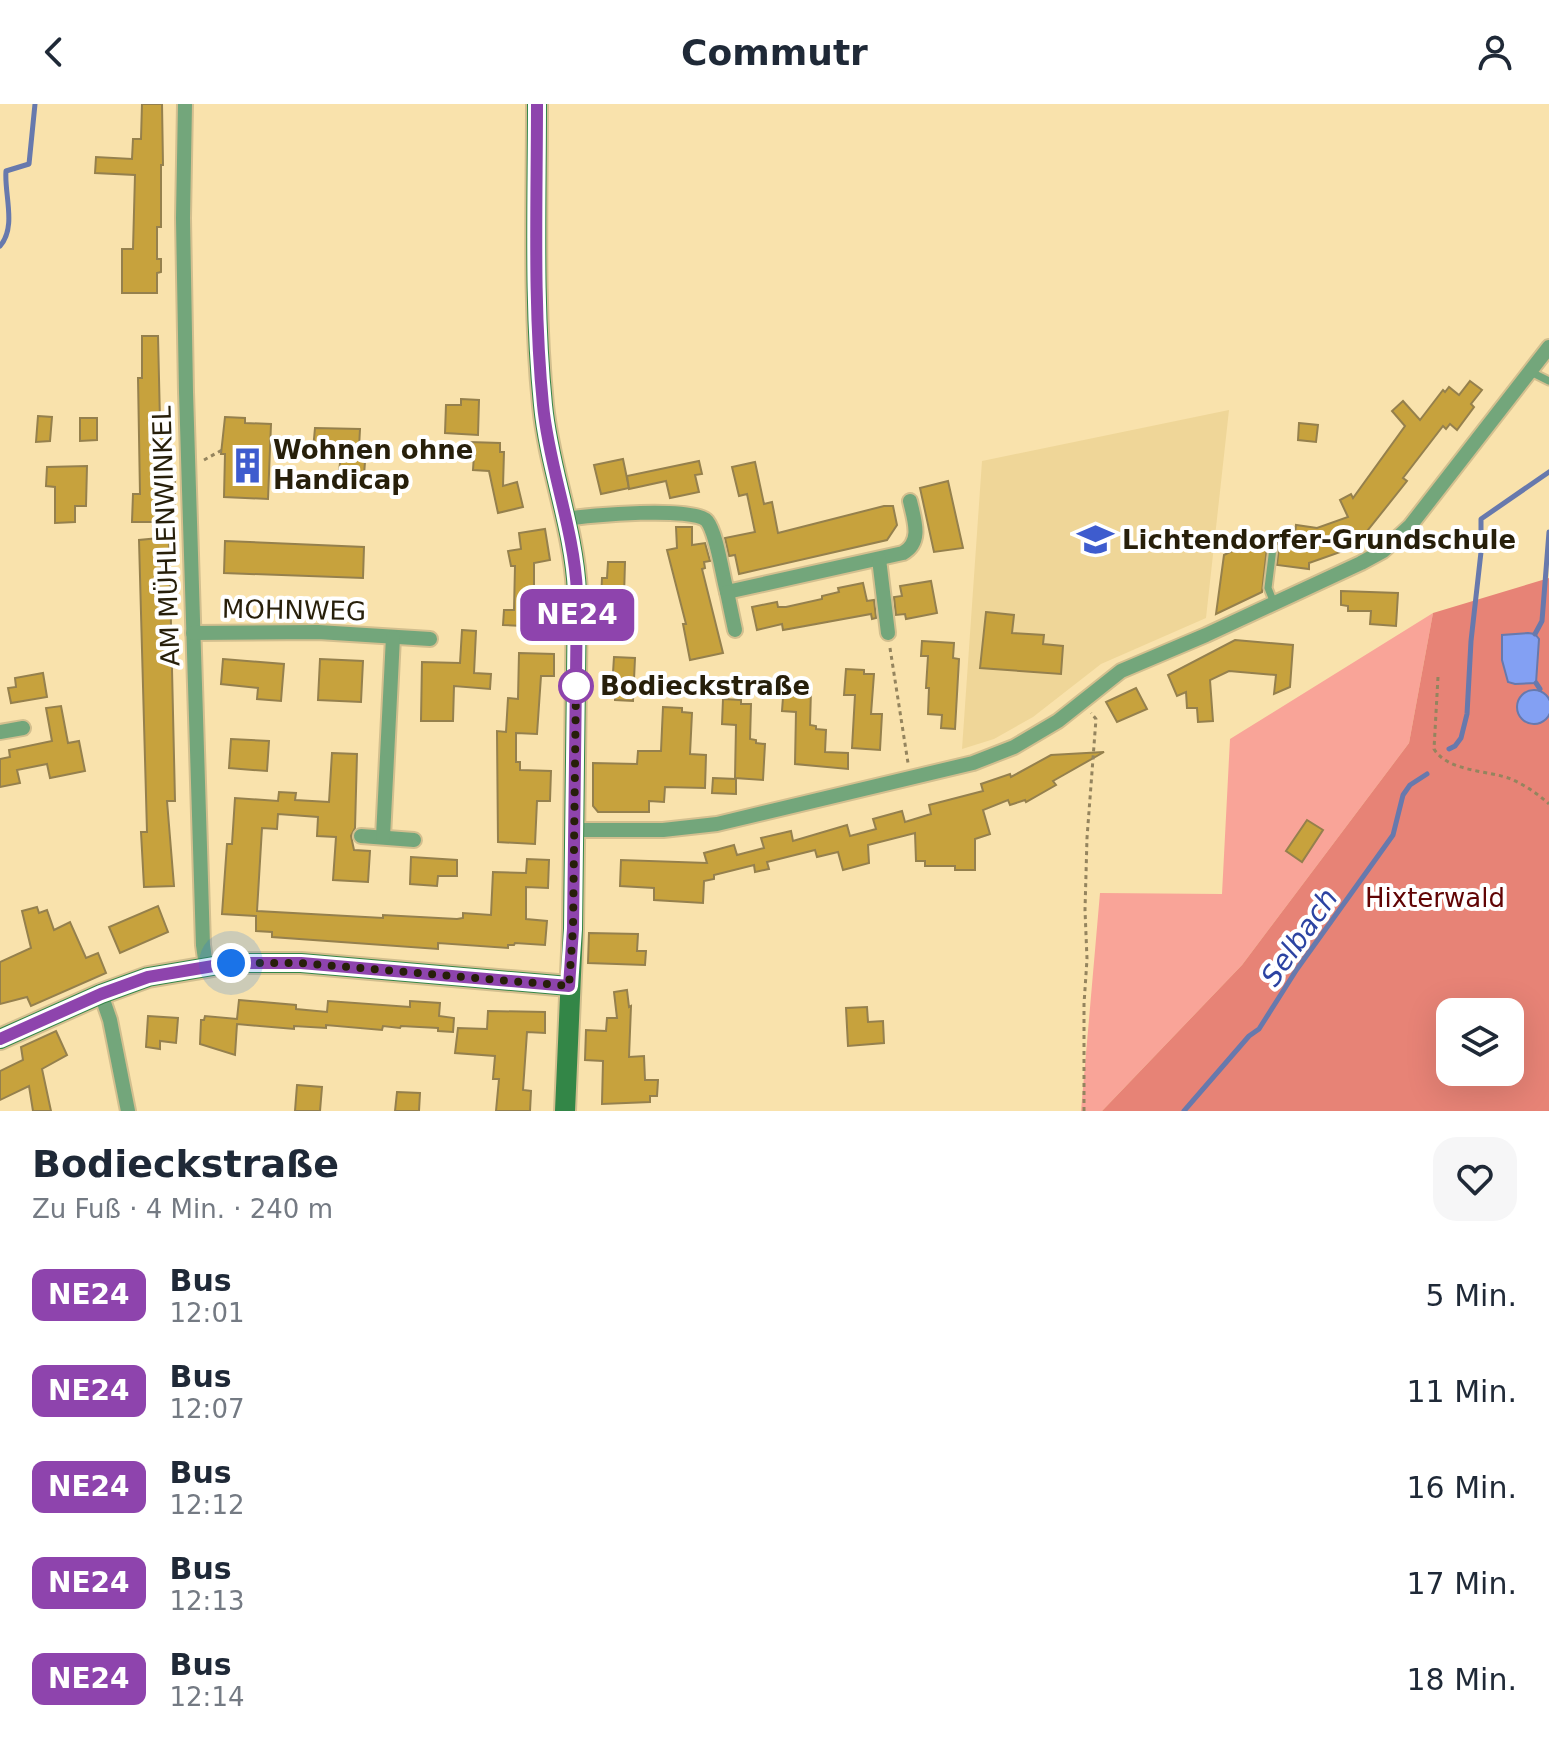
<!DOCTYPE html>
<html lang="de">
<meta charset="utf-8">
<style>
body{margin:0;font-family:"DejaVu Sans",sans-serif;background:#f6f6f7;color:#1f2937;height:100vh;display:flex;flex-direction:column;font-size:30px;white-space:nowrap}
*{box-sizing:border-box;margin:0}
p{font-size:26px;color:#747a83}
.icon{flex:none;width:44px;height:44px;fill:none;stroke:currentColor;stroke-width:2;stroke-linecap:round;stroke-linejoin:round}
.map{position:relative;height:1007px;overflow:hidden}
.panel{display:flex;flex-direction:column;background:#fff;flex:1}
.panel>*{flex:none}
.badge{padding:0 16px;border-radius:12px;font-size:28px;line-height:52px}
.controls{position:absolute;left:1436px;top:894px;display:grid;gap:16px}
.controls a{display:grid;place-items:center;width:88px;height:88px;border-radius:16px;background:#fff;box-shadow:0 8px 32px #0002;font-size:40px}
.you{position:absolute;width:40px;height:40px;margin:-20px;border:6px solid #fff;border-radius:50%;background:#1a73e8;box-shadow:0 0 0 12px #1a73e833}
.map>.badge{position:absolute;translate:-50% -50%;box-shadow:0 0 0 4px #fff}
.round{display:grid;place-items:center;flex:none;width:84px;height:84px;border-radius:24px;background:#f6f6f7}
.head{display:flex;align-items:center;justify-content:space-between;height:136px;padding:0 32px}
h1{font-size:38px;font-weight:600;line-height:60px}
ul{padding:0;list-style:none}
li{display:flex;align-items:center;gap:24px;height:96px;padding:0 32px}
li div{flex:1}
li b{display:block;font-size:30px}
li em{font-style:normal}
li .badge{min-width:88px;font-weight:700;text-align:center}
header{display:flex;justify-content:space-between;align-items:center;height:104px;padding:0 32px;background:#fff;font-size:36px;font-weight:600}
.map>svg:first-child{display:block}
.built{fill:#efd698}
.green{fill:#f9a498}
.forest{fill:#e78376;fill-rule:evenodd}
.water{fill:#83a0f3;stroke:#6779ad;stroke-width:2}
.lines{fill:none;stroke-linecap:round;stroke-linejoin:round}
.stream{stroke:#6779ad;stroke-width:5}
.building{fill:#c7a23d;stroke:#95804d;stroke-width:2}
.lane-casing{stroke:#d3bf8f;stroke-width:11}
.street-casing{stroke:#d3bf8f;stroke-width:18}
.secondary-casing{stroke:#d3bf8f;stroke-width:24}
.path{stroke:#94845e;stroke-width:3;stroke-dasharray:4 4;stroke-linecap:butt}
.lane{stroke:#73a67b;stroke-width:7}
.street{stroke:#73a67b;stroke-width:14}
.secondary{stroke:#338647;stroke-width:20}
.line-casing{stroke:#fff;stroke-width:18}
.line{stroke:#8e44ad;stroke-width:12}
.walk{stroke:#271f0a;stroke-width:8;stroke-dasharray:0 14.4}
.stop-dot{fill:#fff;stroke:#8e44ad;stroke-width:4}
.labels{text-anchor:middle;stroke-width:8;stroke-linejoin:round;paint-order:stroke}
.poi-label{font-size:26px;font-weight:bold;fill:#271f0a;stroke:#fff;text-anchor:start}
.street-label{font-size:26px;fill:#271f0a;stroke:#fff}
.stop-label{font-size:26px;font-weight:bold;fill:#271f0a;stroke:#fff;text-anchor:start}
.park-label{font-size:26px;fill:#610404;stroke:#fff}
.water-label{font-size:28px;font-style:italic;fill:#2c43a2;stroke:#fff}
</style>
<header><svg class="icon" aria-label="back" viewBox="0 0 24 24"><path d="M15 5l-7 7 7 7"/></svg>Commutr<svg class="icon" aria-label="person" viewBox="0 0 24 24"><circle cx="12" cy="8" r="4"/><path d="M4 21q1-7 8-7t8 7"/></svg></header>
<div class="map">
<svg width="1549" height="1007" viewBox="0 0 1549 1007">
<rect width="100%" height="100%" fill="#f9e2ac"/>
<path class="built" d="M1229,306L1206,514L1101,560L1033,613L994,635L962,645L982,357Z"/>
<path class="green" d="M1433,509L1409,639L1242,861L1102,1007H1081L1100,789L1222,790L1230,635Z"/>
<path class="forest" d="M1549,474V1007H1102L1242,861L1409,639L1433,509ZM1450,908H1510V968H1450Z"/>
<g class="water">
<path d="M1528,529L1535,530L1539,535L1536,579L1515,580L1508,578L1502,556V531Z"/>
<circle cx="1534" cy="603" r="17"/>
</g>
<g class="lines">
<g class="stream">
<path d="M0,142C17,123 4,90 6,67L29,60L35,0"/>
<path d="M1535,530L1542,517L1549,428"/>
<path d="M1536,579L1540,585"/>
<path d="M1449,645L1455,642L1461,634L1467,610L1471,537L1481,448V415L1549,368"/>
<path d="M1184,1007L1249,932L1259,925L1297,865L1393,731L1403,691L1410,681L1427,670"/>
</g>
</g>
<g class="building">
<path d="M142,0H162L163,61H161V123H157V155H161V168L157,169V189H122V145H133L135,71L95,69L96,53L132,55L133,35H141Z"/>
<path d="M142,232H158L160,317H164L166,373L175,374V406H168L169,418H132L133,390H140L138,274H142Z"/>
<path d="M1470,277L1482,286L1471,300L1474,303L1457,326L1450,320L1446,325L1443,322L1403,374L1407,377L1364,431L1366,436L1362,438L1363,440L1309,459V465L1277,461L1279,442L1275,438H1270L1267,443L1262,488L1216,510L1224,451L1256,435L1294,440L1296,421L1317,424L1348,413L1340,396L1351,390L1353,394L1405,322L1392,307L1403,297L1420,316L1443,286L1445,288L1449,283L1459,291Z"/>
<path d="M461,295L479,296L478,331L445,329L446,301H461Z"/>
<path d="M38,312L52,313L50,337L36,338Z"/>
<path d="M225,313L245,314V319L271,320L268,395L224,393L225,350H221Z"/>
<path d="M80,314H97V336L80,337Z"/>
<path d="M1299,319L1318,321L1316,338L1298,336Z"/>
<path d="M315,324L360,325L359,344L366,345L364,371L339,370L341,348L313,346Z"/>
<path d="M469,338L500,339V348H504L503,382L517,378L523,403L498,409L489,367L473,366L474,351H468Z"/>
<path d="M623,355L629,384L601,390L594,361Z"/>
<path d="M699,357L702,370L695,371L699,388L670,394L666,377L629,385L627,372Z"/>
<path d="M755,358L764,400L772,398L778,429L884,402H893L897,421L887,436L739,470L735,451L729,452L725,434L755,428L747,390L739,392L732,363Z"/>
<path d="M87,362L86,402H75V418L55,419V383L46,382L47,363Z"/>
<path d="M948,377L963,444L934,448L920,384Z"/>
<path d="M676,423H692V441L705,439L710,457L704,458L705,464L702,465L723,549L690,556L683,520H686L667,446L677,444Z"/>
<path d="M545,425L550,456L534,459V490L543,491L542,523L503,521L504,506H514L515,462H511L508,447L521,445L519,429Z"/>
<path d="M169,433L175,697H167L174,782L144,783L141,728H147L139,436Z"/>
<path d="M225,437L364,443L363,474L224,469Z"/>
<path d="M608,458H625L623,526L606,525V506H602L601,496L602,474H607Z"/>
<path d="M931,477L937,509L906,515L905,510L896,511L894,493L902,492L900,482Z"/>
<path d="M863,479L867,497L874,496L876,514L872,515L871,510L783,526L782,520L757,526L752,503L777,498L778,503H786L822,495V492L839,488L838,484Z"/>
<path d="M1341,487L1398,489L1396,522L1370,520L1371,507H1348V502L1341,501Z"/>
<path d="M986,508L1014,511L1012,529L1044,531L1043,540L1063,542L1061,570L980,564Z"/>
<path d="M462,526L476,527L474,569L491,570L490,585L454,582L453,617H421L422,558L460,559Z"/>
<path d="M1235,536L1293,541L1290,583L1274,590L1276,571L1229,567L1210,576L1213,617L1198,618L1197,604H1187L1186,588L1177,592L1168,571Z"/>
<path d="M922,537L954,539L953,554L959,555L955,625L941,624L942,611L928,610L929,584H926L928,552H921Z"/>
<path d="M519,549L554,550V572H541L537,630L516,629V658H520V666L551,667L550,697H537L535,740L498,738L497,627L506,628L508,594L518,595Z"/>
<path d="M614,553L635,554L633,597L615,596V586L612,585Z"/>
<path d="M223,555L284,560L281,597L257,595L258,584L221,580Z"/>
<path d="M320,555L363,557L361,598L318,596Z"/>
<path d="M846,565L864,566V570H874L871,610H882L880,646L852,644L855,591H844Z"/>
<path d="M43,569L47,593L11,599L8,584L16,583L15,574Z"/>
<path d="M784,580L802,581V586H811L810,621L816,622V625L826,626L825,648L848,649V665L795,660L796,608L782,607Z"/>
<path d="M1136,584L1147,605L1117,618L1106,598Z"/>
<path d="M723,595L741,596V600H751L750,635L756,636V639L765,640L763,676L735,674L736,621L722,620Z"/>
<path d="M61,602L68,639L79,637L85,667L50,674L47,660L17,666L20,679L0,683V655L10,653L9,646L52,637L46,604Z"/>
<path d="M663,603L682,604V608L692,609L690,650L706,651L705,684L665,683L664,698L649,697V708H598L593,702V659L637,660L638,647H661Z"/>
<path d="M231,635L269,637L267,667L229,664Z"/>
<path d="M1104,648L1053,677L1056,681L1026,698L1025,696L1010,701L1008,696L983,706L990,730L975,735V766H955V762H925V757H916L915,729L868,741L869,759L843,766L838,748L817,753L815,746L767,758L769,765L755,768L754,761L714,771V775L704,777L703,799L654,796V784L620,782L621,756L707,759L704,749L734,741L737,751L764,744L761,734L791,727L793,737L847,721L850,732L876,725L873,715L902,707L905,718L931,710L929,701L983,687L981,680L1010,670L1011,673L1051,651Z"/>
<path d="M332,649L357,650L355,724L351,732L354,746L370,747L368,778L333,776L336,733L317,732L318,713L278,710L277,725L262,724L257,807L383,814V811L457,815L463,814V809L491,811L493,768L526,769L527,755L549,756L548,784L526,783V815L547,817L545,841L515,839L514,841H508V844L438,839V845L272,833V828L256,827V812L222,810L227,740H232L235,694L278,697L279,688L296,689L295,696L329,698Z"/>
<path d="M713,674L736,675V690L712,689Z"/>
<path d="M1307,716L1323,726L1302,758L1286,747Z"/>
<path d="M411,753L457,756V772H438L437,782L410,780Z"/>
<path d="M158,802L168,828L120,849L109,823Z"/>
<path d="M37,803L39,809L47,806L54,826L70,818L86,854L98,849L106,869L31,902L27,893L0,900V858L31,844L22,807Z"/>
<path d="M589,829L638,830L637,847H646L645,861L588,859Z"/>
<path d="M627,886L629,903L631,902L629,953L644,952L645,976H658L657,992H650V998L602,1000L603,957L585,956L586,926L606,927L607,914H617L614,888Z"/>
<path d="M239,896L296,901V905L327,908L328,897L410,903V897L440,899L439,912L454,914L453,928L438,927V924L401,922L400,924L383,922L382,926L326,921V924L294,922V925L237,920L235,951L200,940L201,916H204L205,912L237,915Z"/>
<path d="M867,903L868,918L883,917L884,939L848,942L846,904Z"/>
<path d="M488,907L545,908V929L527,928L523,986L531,987L530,1007H496L499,975H493L495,952L455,949L458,924L487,925Z"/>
<path d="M148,912L178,914L176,939L160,937V945L146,943Z"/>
<path d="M56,927L67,951L42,965L51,1007H33L29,982L0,996V967L23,956L21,943Z"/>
<path d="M297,981L322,983L320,1007H295Z"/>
<path d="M397,988L420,989L419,1007H395Z"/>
</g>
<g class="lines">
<defs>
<g id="lane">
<path d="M1529,267L1549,277"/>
<path d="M1273,444L1268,484L1274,499"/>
</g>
<g id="street">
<path d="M185,0L183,114L186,288L203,841L206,862"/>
<path d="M567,415C588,411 695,402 707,417C717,430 722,470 727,488L903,449C923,438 914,415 910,397"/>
<path d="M879,455L888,529"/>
<path d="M727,488L735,526"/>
<path d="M193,529L318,528L430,535"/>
<path d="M0,628L23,624"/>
<path d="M572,726H663L717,720L973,659L1014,643L1058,617L1121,567L1206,531L1361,459L1383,447L1410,422L1549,243"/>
<path d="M361,732L414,736"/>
<path d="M383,733L393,533"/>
<path d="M101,890L110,916L128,1007"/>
</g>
<g id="secondary">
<path d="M537,0C537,100 533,201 543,301C549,364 574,424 577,488L573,825L565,1007"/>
<path d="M0,935L101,890L148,873L231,859H301L569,882"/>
</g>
</defs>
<use href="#lane" class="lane-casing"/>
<use href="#street" class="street-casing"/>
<use href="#secondary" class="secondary-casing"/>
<g class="path">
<path d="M204,356L222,346"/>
<path d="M890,544L908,659"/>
<path d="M1438,573L1434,645C1448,668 1488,666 1511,675C1525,681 1538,690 1549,700"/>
<path d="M1084,1007V900L1087,855L1085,806L1087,734L1096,615L1091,609"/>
</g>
<use href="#lane" class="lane"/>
<use href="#street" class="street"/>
<use href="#secondary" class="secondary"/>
</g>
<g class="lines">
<defs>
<path id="line" d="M0,935L101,890L148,873L231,859H301L569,882L573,825L577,488C574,424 549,364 543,301C533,201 537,100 537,0"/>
</defs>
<use href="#line" class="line-casing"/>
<use href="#line" class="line"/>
<path class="walk" d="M231,859H301L569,882L573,825L576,582"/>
</g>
<defs>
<symbol id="building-bare" viewBox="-9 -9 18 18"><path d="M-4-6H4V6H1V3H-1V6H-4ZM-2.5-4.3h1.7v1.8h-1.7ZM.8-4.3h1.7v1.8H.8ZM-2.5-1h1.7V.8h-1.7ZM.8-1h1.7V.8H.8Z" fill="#3e5cce" stroke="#fff" stroke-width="2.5" paint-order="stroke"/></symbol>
<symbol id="school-bare" viewBox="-9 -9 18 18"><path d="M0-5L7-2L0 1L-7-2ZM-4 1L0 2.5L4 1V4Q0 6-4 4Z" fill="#3e5cce" stroke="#fff" stroke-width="2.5" paint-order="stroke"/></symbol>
</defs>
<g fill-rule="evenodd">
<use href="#building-bare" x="222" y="336" width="51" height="51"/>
<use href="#school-bare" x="1070" y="410" width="51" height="51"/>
</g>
<circle class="stop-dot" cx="576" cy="582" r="16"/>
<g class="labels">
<g class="poi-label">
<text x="273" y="355">Wohnen ohne<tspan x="273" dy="30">Handicap</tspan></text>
<text x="1122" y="445">Lichtendorfer-Grundschule</text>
</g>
<g class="street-label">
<text transform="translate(166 432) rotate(-92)" y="9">AM MÜHLENWINKEL</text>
<text transform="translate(294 506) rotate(1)" y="9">MOHNWEG</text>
</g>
<g class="stop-label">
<text x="600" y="591">Bodieckstraße</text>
</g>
<g class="park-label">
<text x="1435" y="803">Hixterwald</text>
</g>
<g class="water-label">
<text transform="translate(1299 833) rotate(-55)" y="10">Selbach</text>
</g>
</g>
</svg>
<div class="controls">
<a><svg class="icon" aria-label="layers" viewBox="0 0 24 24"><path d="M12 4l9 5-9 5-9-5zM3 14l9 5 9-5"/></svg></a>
</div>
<div class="you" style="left:231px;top:859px"></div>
<b class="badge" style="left:577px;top:511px;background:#8e44ad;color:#fff">NE24</b>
</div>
<section class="panel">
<div class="head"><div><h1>Bodieckstraße</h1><p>Zu Fuß · 4 Min. · 240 m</p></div><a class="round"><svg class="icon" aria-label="heart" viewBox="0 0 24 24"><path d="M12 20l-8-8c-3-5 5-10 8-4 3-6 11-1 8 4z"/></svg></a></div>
<ul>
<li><span class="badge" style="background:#8e44ad;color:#fff">NE24</span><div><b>Bus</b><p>12:01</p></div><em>5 Min.</em></li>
<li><span class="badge" style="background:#8e44ad;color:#fff">NE24</span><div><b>Bus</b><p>12:07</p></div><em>11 Min.</em></li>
<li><span class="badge" style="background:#8e44ad;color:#fff">NE24</span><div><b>Bus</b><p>12:12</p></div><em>16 Min.</em></li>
<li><span class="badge" style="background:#8e44ad;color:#fff">NE24</span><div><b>Bus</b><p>12:13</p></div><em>17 Min.</em></li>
<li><span class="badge" style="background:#8e44ad;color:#fff">NE24</span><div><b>Bus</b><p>12:14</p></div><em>18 Min.</em></li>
</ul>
</section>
